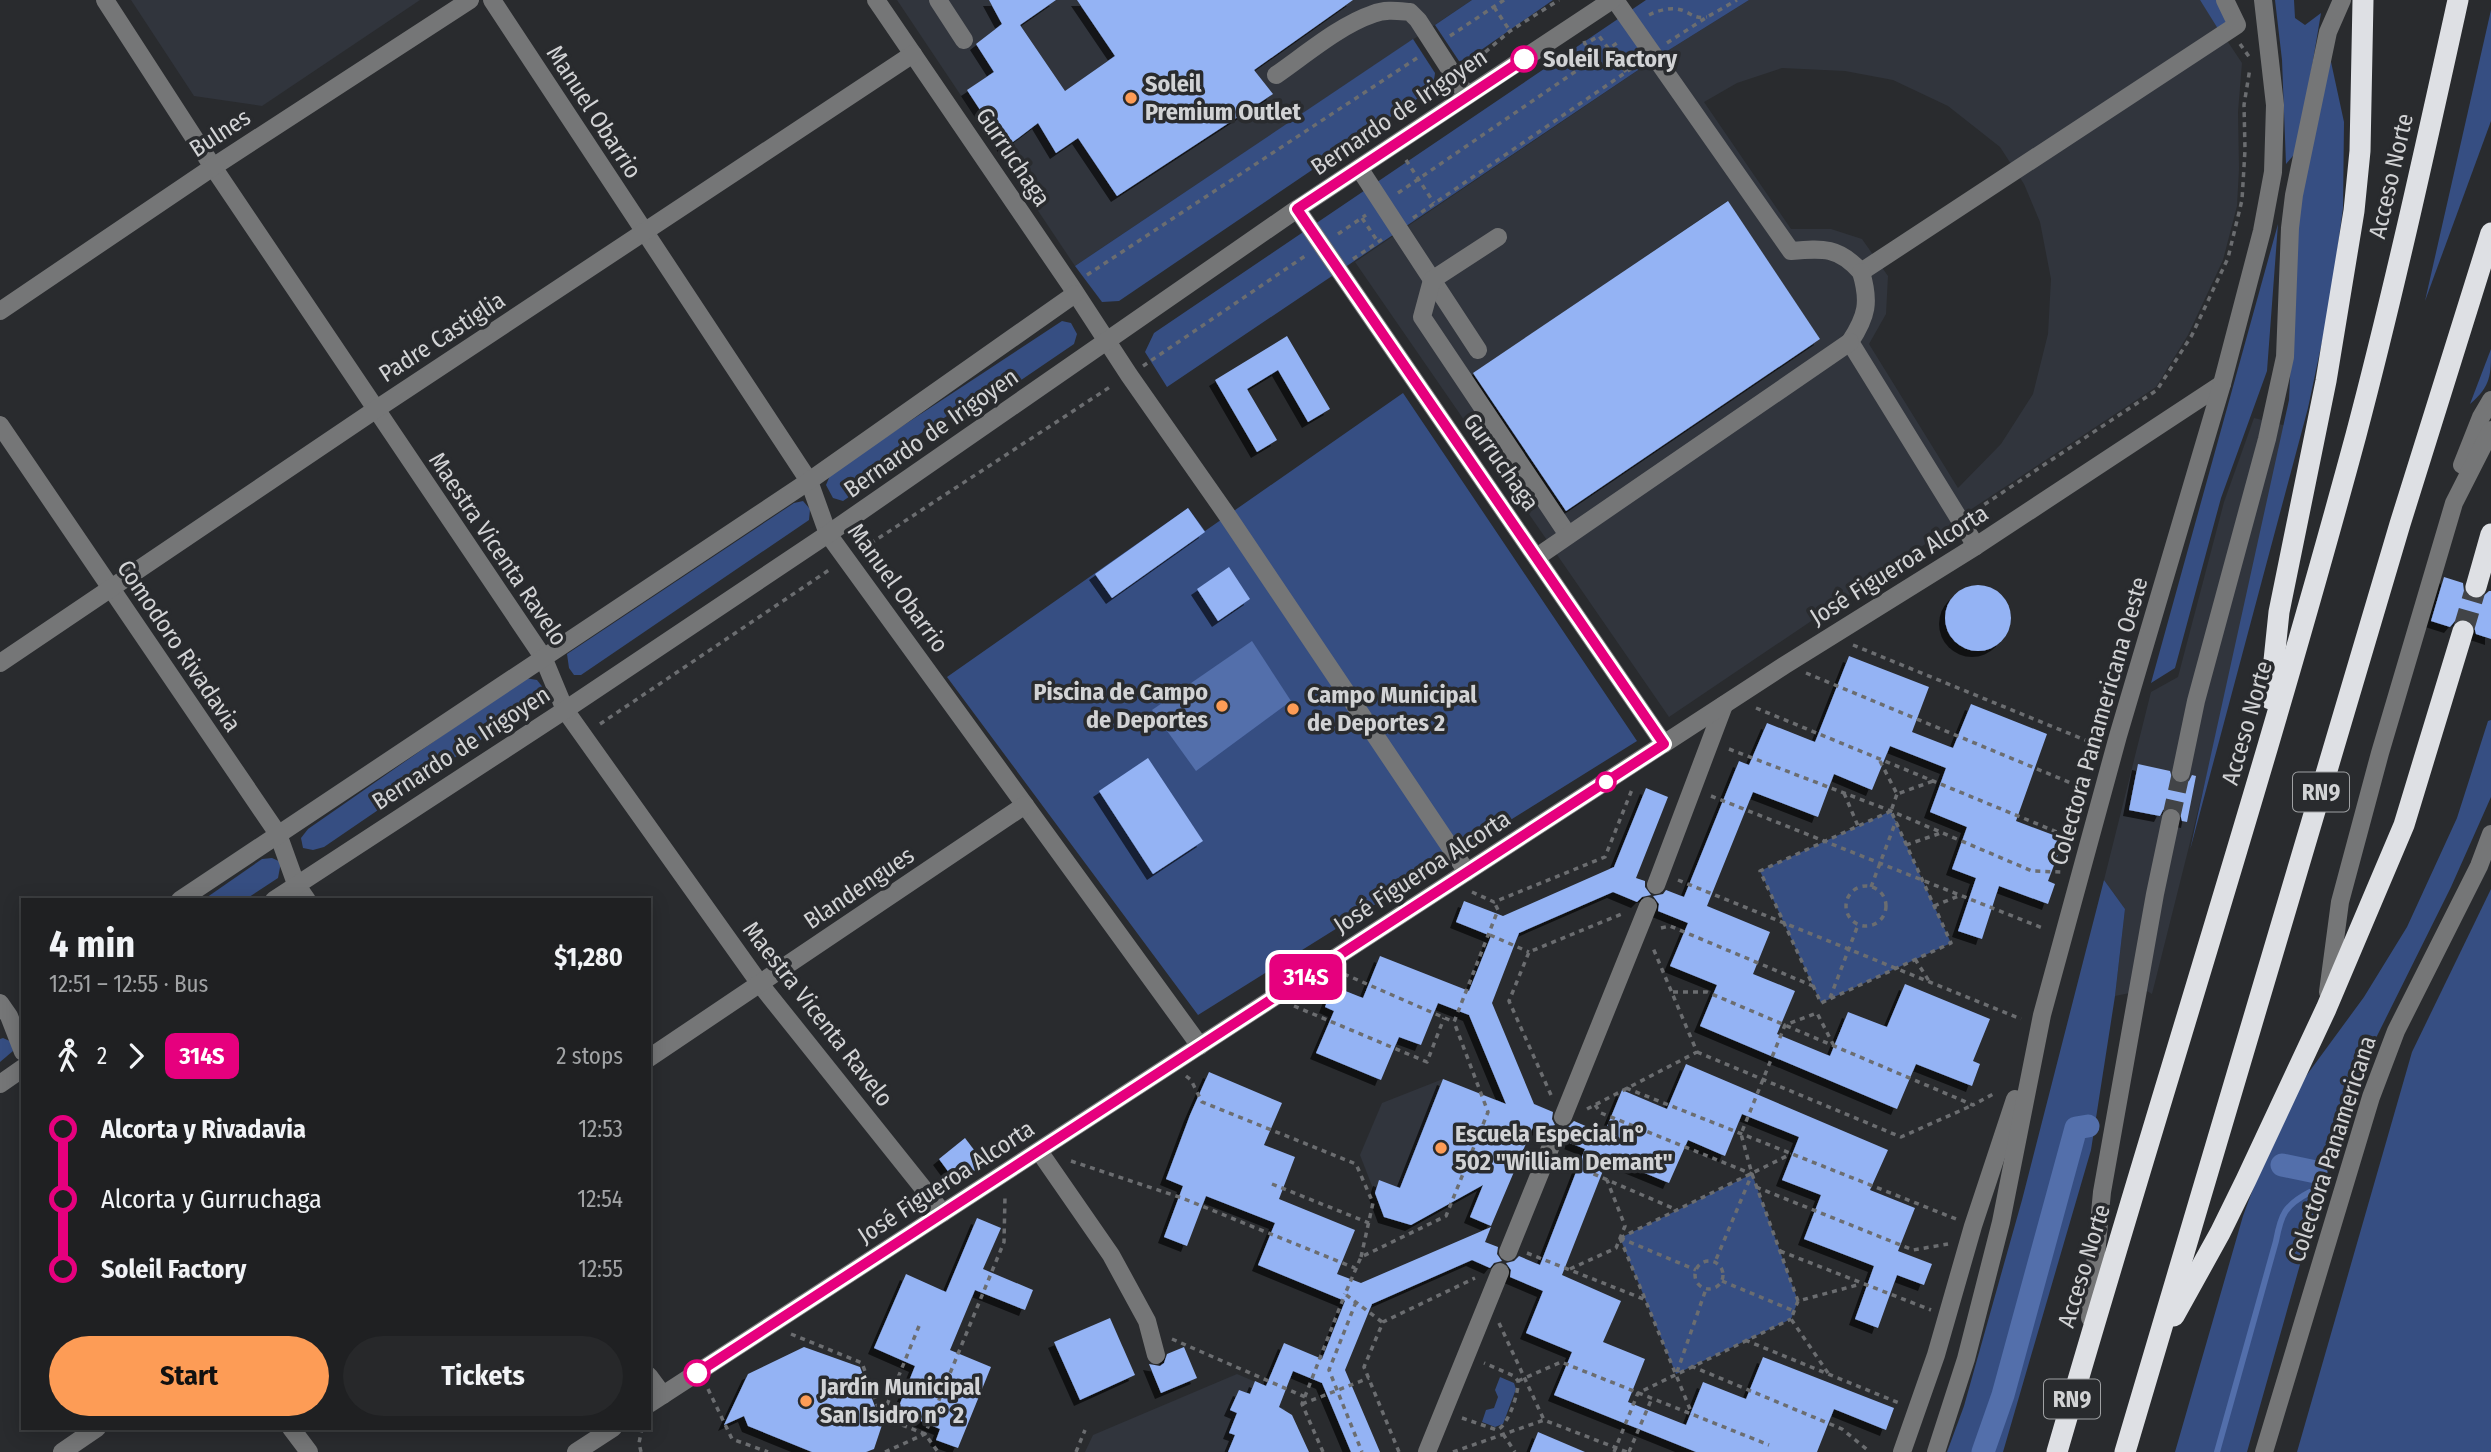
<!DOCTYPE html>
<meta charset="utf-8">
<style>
body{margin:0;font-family:"Fira Sans Condensed",sans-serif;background:#27282a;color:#f1f3f6;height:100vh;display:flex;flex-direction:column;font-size:26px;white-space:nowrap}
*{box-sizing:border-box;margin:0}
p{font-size:23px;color:#a1a3a5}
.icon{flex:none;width:38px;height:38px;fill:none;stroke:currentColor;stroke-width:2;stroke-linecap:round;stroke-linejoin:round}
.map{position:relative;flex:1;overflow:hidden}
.details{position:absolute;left:21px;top:898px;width:630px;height:532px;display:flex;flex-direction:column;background:#1f2022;border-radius:0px;box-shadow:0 4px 18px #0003,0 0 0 2px #3c3e40}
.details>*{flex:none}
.badge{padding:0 14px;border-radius:10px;font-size:24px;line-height:46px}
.map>.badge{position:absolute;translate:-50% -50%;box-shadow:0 0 0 4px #fff}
.legs{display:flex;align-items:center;gap:10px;height:77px;padding:0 28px;font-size:23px}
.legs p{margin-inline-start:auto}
.overview{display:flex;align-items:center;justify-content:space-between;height:119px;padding:0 28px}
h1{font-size:38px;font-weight:700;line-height:52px}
.button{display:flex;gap:14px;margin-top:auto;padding:14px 28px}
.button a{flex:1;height:80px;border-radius:42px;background:#fd9c56;color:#111;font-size:28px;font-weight:700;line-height:80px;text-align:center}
.button a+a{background:#27282a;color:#f1f3f6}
ul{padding:0 28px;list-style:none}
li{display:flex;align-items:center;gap:24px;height:70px;font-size:26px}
li i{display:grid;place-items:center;width:10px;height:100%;margin:0 9px;background:currentColor}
li i::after{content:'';width:18px;height:18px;margin:-9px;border:5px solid;border-radius:50%;background:#1f2022}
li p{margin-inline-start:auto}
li:first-child i{background:linear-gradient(#0000 50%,currentColor 0)}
li:last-child i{background:linear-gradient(currentColor 50%,#0000 0)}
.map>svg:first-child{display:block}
.built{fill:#31353d;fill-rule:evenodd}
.green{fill:#364e82}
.water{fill:#536fab}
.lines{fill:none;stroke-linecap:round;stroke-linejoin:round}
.stream{stroke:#536fab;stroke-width:6}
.canal{stroke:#536fab;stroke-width:23}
.building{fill:#94b3f4;filter:url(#shadow)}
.minor-tunnel{stroke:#424447;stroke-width:18;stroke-dasharray:18 9;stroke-linecap:butt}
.highway-tunnel{stroke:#424447;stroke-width:21;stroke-dasharray:21 10;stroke-linecap:butt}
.path{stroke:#6b6d70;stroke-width:3.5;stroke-dasharray:5 5;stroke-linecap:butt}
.minor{stroke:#757677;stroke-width:18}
.highway{stroke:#dee0e4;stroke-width:21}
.line-1-casing{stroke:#fff;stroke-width:16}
.line-1{stroke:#e6007e;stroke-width:10}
.stop-1-dot{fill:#fff;stroke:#e6007e;stroke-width:3.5}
.poi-dot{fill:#fd9c56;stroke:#292b2e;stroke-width:2.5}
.labels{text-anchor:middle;stroke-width:7;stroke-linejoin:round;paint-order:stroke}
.shield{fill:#292b2e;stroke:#9fa1a3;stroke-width:2}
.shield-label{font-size:23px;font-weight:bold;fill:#d2d3d5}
.stop-label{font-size:24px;font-weight:bold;fill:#d2d3d5;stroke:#292b2e;text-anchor:start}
.poi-label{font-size:24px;font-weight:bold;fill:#d2d3d5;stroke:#292b2e;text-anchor:start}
.street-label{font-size:24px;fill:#d2d3d5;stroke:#292b2e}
</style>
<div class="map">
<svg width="2491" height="1452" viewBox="0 0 2491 1452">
<defs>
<filter id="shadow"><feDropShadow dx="-6" dy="6" stdDeviation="0" flood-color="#0009"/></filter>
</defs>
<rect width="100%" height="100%" fill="#292b2e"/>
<g class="built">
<path d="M131,0H420L262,106L194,96Z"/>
<path d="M897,0H1472L1075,266Z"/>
<path d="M1749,0H2200L2242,63L2238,112L2239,169L2237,206L2223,260L2188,335L2156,387L1958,518L1949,528L1669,717L1355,262L1656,58ZM1782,68L1845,71L1893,80L1948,106L2000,147L2024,184L2040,222L2051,279L2048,334L2033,394L2001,444L1958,488L1869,344L1886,314L1888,276L1862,239L1831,229H1791L1704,102L1737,83ZM1727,201L1820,339L1563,512L1471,375Z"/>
<path d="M2254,418L2287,426L2228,691L2152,994L2145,990L2115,996L2125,909L2104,880L2151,692L2178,677L2224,502Z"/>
<path d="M1443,1079L1465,1088L1478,1116L1440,1209L1411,1225L1384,1217L1360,1155L1382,1103Z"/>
<path d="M1237,1374L1284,1394L1279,1407L1285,1409L1284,1412L1309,1452H1085L1093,1435Z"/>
</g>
<g class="green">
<path d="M1472,0H1553L1461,64L1435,25Z"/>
<path d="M1646,0H1749L1656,58L1167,387L1145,352L1154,333Z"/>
<path d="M2200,0H2218L2233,23L2220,32Z"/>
<path d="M2275,0H2294L2295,18L2305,25L2321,13L2298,150L2286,164L2282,60Z"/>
<path d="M2491,10V121L2425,301Z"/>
<path d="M1413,39L1435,73L1433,88L1119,301L1102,302L1075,266Z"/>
<path d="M2328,48L2344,122L2343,208L2330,304L2308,408L2190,850L2289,400L2298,202Z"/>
<path d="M2278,224L2267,371L2221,498L2175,668L2151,683Z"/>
<path d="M1062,321L1071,323L1077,334L1074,344L967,417L947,416L886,456L872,481L843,501L833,498L826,485L831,473Z"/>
<path d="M2491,349C2491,375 2491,386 2470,404Z"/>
<path d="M1403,393L1637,741L1198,1015L947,677L1188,508L1205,531Z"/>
<path d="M803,501L810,509L809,520L581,675H574L569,668L567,654L794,503Z"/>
<path d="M525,678L537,680L544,689L539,700L324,847L313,850L303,848L301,838L308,829Z"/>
<path d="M2491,720V797L2451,887L2377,1036L2331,1155L2247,1452H2175L2243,1216L2268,1148L2298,1087L2364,997L2407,927L2457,818L2488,721Z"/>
<path d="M1891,811L1951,943L1821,1003L1760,871Z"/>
<path d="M272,858L281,862L278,878L246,899L203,900L262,859Z"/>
<path d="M2104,880L2125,909L2115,996L2091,1150L2003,1452H1947L1964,1406L2022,1200Z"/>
<path d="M2491,889V1452H2297L2412,1052Z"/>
<path d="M3,1038L12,1042L13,1051L0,1062V1039Z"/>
<path d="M1752,1174L1798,1301L1791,1319L1676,1374L1620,1238Z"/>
<path d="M1500,1377L1514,1383L1516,1389L1503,1424L1495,1427L1482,1422L1486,1410L1494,1408L1498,1397L1495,1390Z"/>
</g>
<path class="water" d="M1252,641L1291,701L1196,771L1152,710Z"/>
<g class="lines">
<path class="stream" d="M2217,1452L2276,1241C2281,1214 2285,1205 2310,1192"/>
<g class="canal">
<path d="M2282,1165L2316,1172"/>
<path d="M1983,1452L2003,1395L2076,1128L2088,1126"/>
</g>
</g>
<g class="building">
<path d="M989,0H1056L1020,25L1065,91L1115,56L1077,0H1353L1254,70L1273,94L1117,196L1078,138L1056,153L1038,123L1005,148L967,90L994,72L976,44L1002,24Z"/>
<path d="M1728,201L1820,339L1566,511L1473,373Z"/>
<path d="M1287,336L1330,409L1308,422L1278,370L1247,389L1277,440L1257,452L1215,380Z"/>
<path d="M1188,508L1205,532L1112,598L1095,574Z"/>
<path d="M1229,567L1250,599L1218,621L1197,589Z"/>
<path d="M2444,577L2463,583L2464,591L2472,599H2480L2489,591H2491V639L2476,634L2473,623L2466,618L2455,621L2450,627L2431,621Z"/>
<circle cx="1978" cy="618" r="33"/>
<path d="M1849,656L1929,687L1912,732L1953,748L1971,704L2047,734L2016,821L2064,839L2048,881L2055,884L2048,904L1999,886L1982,939L1958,931L1976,878L1952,869L1967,827L1930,812L1946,768L1890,746L1872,790L1834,774L1818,817L1753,792L1707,906L1770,932L1753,974L1795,991L1777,1034L1830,1056L1848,1012L1887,1027L1905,984L1990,1019L1973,1061L1980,1064L1972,1086L1916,1064L1897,1109L1700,1026L1717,985L1670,966L1688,923L1658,911L1659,904L1653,896L1663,894L1666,890L1684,897L1739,761L1749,765L1767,723L1815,742Z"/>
<path d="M1148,758L1203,841L1153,874L1099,791Z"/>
<path d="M2138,764L2170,771L2173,781L2179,784L2189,781L2192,775L2196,776L2187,822L2182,821L2179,810L2173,807L2163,810L2160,816L2129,810Z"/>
<path d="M1646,788L1668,797L1636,878L1645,881V887L1651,895L1642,897L1637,902L1613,892L1519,933L1492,1003L1534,1104L1553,1112L1552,1119L1555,1125L1549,1127L1544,1132L1533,1127L1491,1226L1470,1217L1483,1185L1411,1225L1384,1217L1375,1193L1379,1180L1400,1188L1443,1079L1506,1104L1469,1015L1438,1003L1421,1045L1399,1037L1381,1080L1316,1053L1334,1011L1325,1007L1333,986L1363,998L1380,956L1469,991L1491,936L1456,922L1464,901L1503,916L1614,867Z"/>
<path d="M1686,1064L1888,1150L1870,1190L1915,1208L1898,1251L1932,1264L1924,1285L1897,1275L1878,1328L1855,1319L1874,1266L1804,1239L1821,1195L1782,1180L1799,1137L1742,1114L1725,1156L1688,1140L1669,1183L1608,1158L1562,1275L1621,1301L1603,1342L1645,1359L1628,1402L1686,1425L1703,1382L1746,1399L1763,1357L1894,1408L1886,1430L1834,1409L1817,1452H1696L1554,1395L1572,1352L1526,1333L1543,1291L1510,1277L1511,1270L1506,1263L1514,1261L1519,1256L1540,1265L1585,1149L1565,1141L1566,1134L1563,1128L1569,1126L1574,1121L1604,1134L1622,1090L1667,1109Z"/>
<path d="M1209,1072L1282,1103L1264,1145L1295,1157L1279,1199L1355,1230L1337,1274L1361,1283L1491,1227L1485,1242L1498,1247L1497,1254L1502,1261L1494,1263L1490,1268L1472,1260L1372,1304L1345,1370L1380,1452H1351L1322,1383L1293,1371L1279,1407L1292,1415L1309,1452H1228L1235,1435L1229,1433L1237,1413L1230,1410L1239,1390L1250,1394L1255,1381L1266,1386L1284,1343L1322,1359L1345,1301L1258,1265L1275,1223L1206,1196L1187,1246L1164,1237L1183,1186L1166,1179L1190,1115Z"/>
<path d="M965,1138L984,1163L967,1177L950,1174L939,1159Z"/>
<path d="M977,1218L1001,1228L983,1269L1033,1290L1025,1310L975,1290L950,1350L991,1367L958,1448L936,1440L940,1429L897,1411L915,1366L874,1348L906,1274L946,1292Z"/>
<path d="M1110,1318L1135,1375L1080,1400L1054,1342Z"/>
<path d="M804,1347L860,1367L882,1425L874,1449L866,1452H812L748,1426L744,1416L724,1425L748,1374Z"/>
<path d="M1184,1347L1197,1378L1161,1393L1149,1364L1160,1366L1164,1363L1167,1354Z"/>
<path d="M1538,1432L1585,1452H1530Z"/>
</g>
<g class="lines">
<path class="minor-tunnel" d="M2171,818L2181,773"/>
<path class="highway-tunnel" d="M2463,631L2476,587"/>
<g class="path">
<path d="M1494,7L1510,31"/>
<path d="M1649,15C1659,10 1673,6 1684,11C1693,15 1696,19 1707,17"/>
<path d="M1450,36L1504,0"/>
<path d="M1584,41L1585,44L1599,36L1626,72"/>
<path d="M1667,43L1707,17L1737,0"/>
<path d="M2240,44L2250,58"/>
<path d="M1470,65L1510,31L1559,0"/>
<path d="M1396,117L1439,88"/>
<path d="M1406,160L1434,203"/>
<path d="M1398,193L1620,41"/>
<path d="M1362,218L1378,242"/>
<path d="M1413,218L1638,64"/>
<path d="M1338,234L1366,215"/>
<path d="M1353,259L1384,238"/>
<path d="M1087,275L1420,56"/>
<path d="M1143,366L1305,256"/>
<path d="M1976,510L2157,390L2192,335L2228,258L2242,200L2245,150L2244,105L2250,68"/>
<path d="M862,549L1113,385"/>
<path d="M1853,645L2095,744"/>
<path d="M1806,673L2083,788"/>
<path d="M1756,708L2069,837"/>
<path d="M600,724L832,568"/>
<path d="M1729,749L1891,811L2032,871L2061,872"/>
<path d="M1880,761L1897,794L1933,781"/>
<path d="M1844,793L1858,826"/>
<path d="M1711,796L2045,929"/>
<path d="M1891,811L1760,871L1821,1003L1951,943L1891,811L1897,794"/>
<path d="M1906,845L1941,833"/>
<path d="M1678,880L2021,1019"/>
<circle cx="1866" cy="906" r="20"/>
<path d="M1871,887L1896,821"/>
<path d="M1472,892L1494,902L1605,857L1633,787"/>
<path d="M1934,906L1961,895"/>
<path d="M1661,928L1670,926L1813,986"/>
<path d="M1490,935L1529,952"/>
<path d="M1915,959L1929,981"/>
<path d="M1344,974L1454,1022"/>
<path d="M1673,992H1707L1973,1105L1995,1093"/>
<path d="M1830,998L1858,925"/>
<path d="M1294,1006L1427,1062L1444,1018"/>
<path d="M1697,1052L1901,1137L1973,1105"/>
<path d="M1186,1076L1191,1080L1202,1102L1356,1164L1373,1203L1361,1257"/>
<path d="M1626,1088L1956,1219"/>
<path d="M1551,1095L1509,1001L1529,952L1624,913"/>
<path d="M1595,1105L1601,1113L1752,1174L1715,1262"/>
<path d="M1587,1109L1697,1052L1653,948"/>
<path d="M1071,1161L1182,1198L1355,1268"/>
<path d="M1566,1162L1677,1210"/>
<path d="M1272,1184L1369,1223"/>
<path d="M1756,1187L1913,1250L1948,1244"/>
<path d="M1620,1238L1692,1414"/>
<path d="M1620,1238L1791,1154"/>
<path d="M1620,1238L1696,1270"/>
<path d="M1780,1251L1931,1310"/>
<path d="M1527,1253L1646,1300"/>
<circle cx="1709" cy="1275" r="14"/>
<path d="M1570,1269L1616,1248L1625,1226L1607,1180"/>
<path d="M1722,1281L1794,1311"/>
<path d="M1798,1301L1752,1174L1741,1134L1785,1025L1817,1013L1834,1046"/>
<path d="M1356,1302L1329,1370L1362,1452"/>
<path d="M1382,1322L1345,1294L1361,1257L1446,1216L1488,1112L1454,1022L1498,910L1494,902"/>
<path d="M1499,1323L1544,1420"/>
<path d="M919,1326L882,1417L925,1434L938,1452"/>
<path d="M791,1334L862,1363L881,1415"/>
<path d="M1172,1339L1305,1397"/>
<path d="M1745,1340L1899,1403"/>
<path d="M1691,1366L1842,1429L1870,1452"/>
<path d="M1677,1372L1706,1289"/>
<path d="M1828,1373L1791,1319L1798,1301L1861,1284"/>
<path d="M1518,1381L1561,1362L1769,1445"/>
<path d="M708,1389L732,1439L768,1452"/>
<path d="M1302,1404L1369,1378"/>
<path d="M1462,1418L1497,1430C1508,1426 1519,1393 1518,1381L1514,1376L1484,1363"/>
<path d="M1503,1434L1515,1452"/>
<path d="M641,1452L639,1443L642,1428"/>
<path d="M885,1452L925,1434L1004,1242L1005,1196"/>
<path d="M1076,1452L1085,1430"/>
<path d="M1323,1452L1302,1404L1345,1294"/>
<path d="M1399,1452L1364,1367L1383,1322L1475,1278"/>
<path d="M1453,1452L1544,1420L1627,1452"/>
<path d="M1614,1452L1638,1393L1791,1319"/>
<path d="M1629,1452L1652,1398"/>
</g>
<g class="minor">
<path d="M105,0L213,167L543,657L565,710L760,984L943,1213"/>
<path d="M492,0L809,481L828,534L1200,1046"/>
<path d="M876,0L1071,286L1129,375L1227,515L1467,872"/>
<path d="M938,0L964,40"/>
<path d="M1615,0L1791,251C1823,248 1839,247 1861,272L2237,25L2225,0"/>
<path d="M1276,75C1305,55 1340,25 1373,14C1385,9 1398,11 1410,12L1418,20L1467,96"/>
<path d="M1359,168L1478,350"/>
<path d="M1297,209L1664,744"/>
<path d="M1498,237L1432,280L1422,317L1568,535"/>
<path d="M1861,272C1870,302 1867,316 1850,342L1976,546"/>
<path d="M0,311L213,167L470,0"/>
<path d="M0,425L278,834L296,884L307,900"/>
<path d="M2462,465L2481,417L2491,400"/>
<path d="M1537,557L1850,342"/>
<path d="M0,663L375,410L913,54"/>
<path d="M2181,773L2196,701L2267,439L2285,357L2290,228L2294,195L2328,32L2342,0"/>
<path d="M1656,885L1724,705"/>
<path d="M180,900L809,481L1075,294"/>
<path d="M274,900L565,710L828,534L1297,209L1612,0"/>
<path d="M2328,992L2340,902L2380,753L2454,503L2491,430"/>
<path d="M0,1003L9,1016L23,1052"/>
<path d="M649,1058L1025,805"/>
<path d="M0,1084L23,1068"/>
<path d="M1563,1117L1648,906"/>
<path d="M1039,1151L1111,1255L1147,1321L1156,1355"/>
<path d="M1508,1252L1555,1136"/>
<path d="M2090,1318L2102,1192L2155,894L2171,818"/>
<path d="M649,1376L663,1395"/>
<path d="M649,1404L1785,665L1976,546L2222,384"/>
<path d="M291,1428L309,1452"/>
<path d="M62,1452L97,1428"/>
<path d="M576,1452L613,1428"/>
<path d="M1427,1452L1500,1272"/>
<path d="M1902,1452L1936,1355L1973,1226L2015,1099"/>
<path d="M1936,1452L1966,1359L2001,1222L2042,1015L2118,736L2222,384L2262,231L2273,172L2275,105L2263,0"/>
<path d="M2264,1452L2371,1097L2396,1031L2479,866L2491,834"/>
</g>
<g class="highway">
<path d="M2476,587L2491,534"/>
<path d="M2270,699L2279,612L2326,381L2354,211L2360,151L2363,0"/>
<path d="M2174,1316L2220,1233L2246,1180L2326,1009L2404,825L2463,631"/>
<path d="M2057,1452C2155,1113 2264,776 2356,435C2394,291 2426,145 2458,0"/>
<path d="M2125,1452L2400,524L2491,233"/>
</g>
</g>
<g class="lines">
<defs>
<path id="line-1" d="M697,1373L1664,744L1297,209L1524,59"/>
</defs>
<use href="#line-1" class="line-1-casing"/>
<use href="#line-1" class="line-1"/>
</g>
<g class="stop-1-dot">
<circle cx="1524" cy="59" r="12"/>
<circle cx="1606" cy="782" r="9"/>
<circle cx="697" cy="1373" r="12"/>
</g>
<g class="poi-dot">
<circle cx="1131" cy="98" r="7"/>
<circle cx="1222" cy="706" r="7"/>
<circle cx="1293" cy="709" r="7"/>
<circle cx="1441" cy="1148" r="7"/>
<circle cx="806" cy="1401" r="7"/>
</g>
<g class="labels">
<g class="shield">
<rect x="2293" y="772.5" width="56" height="39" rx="5"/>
<rect x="2044" y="1379.5" width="56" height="39" rx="5"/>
</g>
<g class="shield-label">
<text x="2321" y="800">RN9</text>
<text x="2072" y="1407">RN9</text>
</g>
<g class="stop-label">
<text x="1543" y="67">Soleil Factory</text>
</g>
<g class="poi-label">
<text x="1145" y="92">Soleil<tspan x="1145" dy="28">Premium Outlet</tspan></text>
<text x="1208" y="700" text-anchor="end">Piscina de Campo<tspan x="1208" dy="28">de Deportes</tspan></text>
<text x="1307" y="703">Campo Municipal<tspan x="1307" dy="28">de Deportes 2</tspan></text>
<text x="1455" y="1142">Escuela Especial n°<tspan x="1455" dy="28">502 "William Demant"</tspan></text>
<text x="820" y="1395">Jardín Municipal<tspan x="820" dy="28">San Isidro n° 2</tspan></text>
</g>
<g class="street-label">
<text transform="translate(594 112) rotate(57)" y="8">Manuel Obarrio</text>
<text transform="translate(1399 112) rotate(-34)" y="8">Bernardo de Irigoyen</text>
<text transform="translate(220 133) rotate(-33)" y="8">Bulnes</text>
<text transform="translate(1013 157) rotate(56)" y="8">Gurruchaga</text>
<text transform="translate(2391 176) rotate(-77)" y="8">Acceso Norte</text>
<text transform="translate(442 337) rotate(-33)" y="8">Padre Castiglia</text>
<text transform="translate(931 433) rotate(-35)" y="8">Bernardo de Irigoyen</text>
<text transform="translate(1501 462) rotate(55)" y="8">Gurruchaga</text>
<text transform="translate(498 549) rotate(56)" y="8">Maestra Vicenta Ravelo</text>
<text transform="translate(1899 565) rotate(-32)" y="8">José Figueroa Alcorta</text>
<text transform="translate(898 588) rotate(54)" y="8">Manuel Obarrio</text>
<text transform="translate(179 646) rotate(56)" y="8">Comodoro Rivadavia</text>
<text transform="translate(2099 721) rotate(-74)" y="8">Colectora Panamericana Oeste</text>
<text transform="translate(2247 723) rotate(-74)" y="8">Acceso Norte</text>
<text transform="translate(461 748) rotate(-33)" y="8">Bernardo de Irigoyen</text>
<text transform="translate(1422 872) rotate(-33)" y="8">José Figueroa Alcorta</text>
<text transform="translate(859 888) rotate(-34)" y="8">Blandengues</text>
<text transform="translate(818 1014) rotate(52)" y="8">Maestra Vicenta Ravelo</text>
<text transform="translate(2332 1149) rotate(-72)" y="8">Colectora Panamericana</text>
<text transform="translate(946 1182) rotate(-33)" y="8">José Figueroa Alcorta</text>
<text transform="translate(2084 1266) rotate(-73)" y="8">Acceso Norte</text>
</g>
</g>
</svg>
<b class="badge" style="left:1306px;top:977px;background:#e6007e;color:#fff">314S</b>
<section class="details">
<div class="overview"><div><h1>4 min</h1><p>12:51 – 12:55 · Bus</p></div><b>$1,280</b></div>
<div class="legs"><svg class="icon" aria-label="walk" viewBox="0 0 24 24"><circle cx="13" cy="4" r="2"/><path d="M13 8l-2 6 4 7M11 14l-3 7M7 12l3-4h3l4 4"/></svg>2<svg class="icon" aria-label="forward" viewBox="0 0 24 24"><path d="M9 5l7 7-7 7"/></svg><b class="badge" style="background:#e6007e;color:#fff">314S</b><p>2 stops</p></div>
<ul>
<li><i style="color:#e6007e"></i><b>Alcorta y Rivadavia</b><p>12:53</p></li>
<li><i style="color:#e6007e"></i><span>Alcorta y Gurruchaga</span><p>12:54</p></li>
<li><i style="color:#e6007e"></i><b>Soleil Factory</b><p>12:55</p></li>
</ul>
<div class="button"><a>Start</a><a>Tickets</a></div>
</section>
</div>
